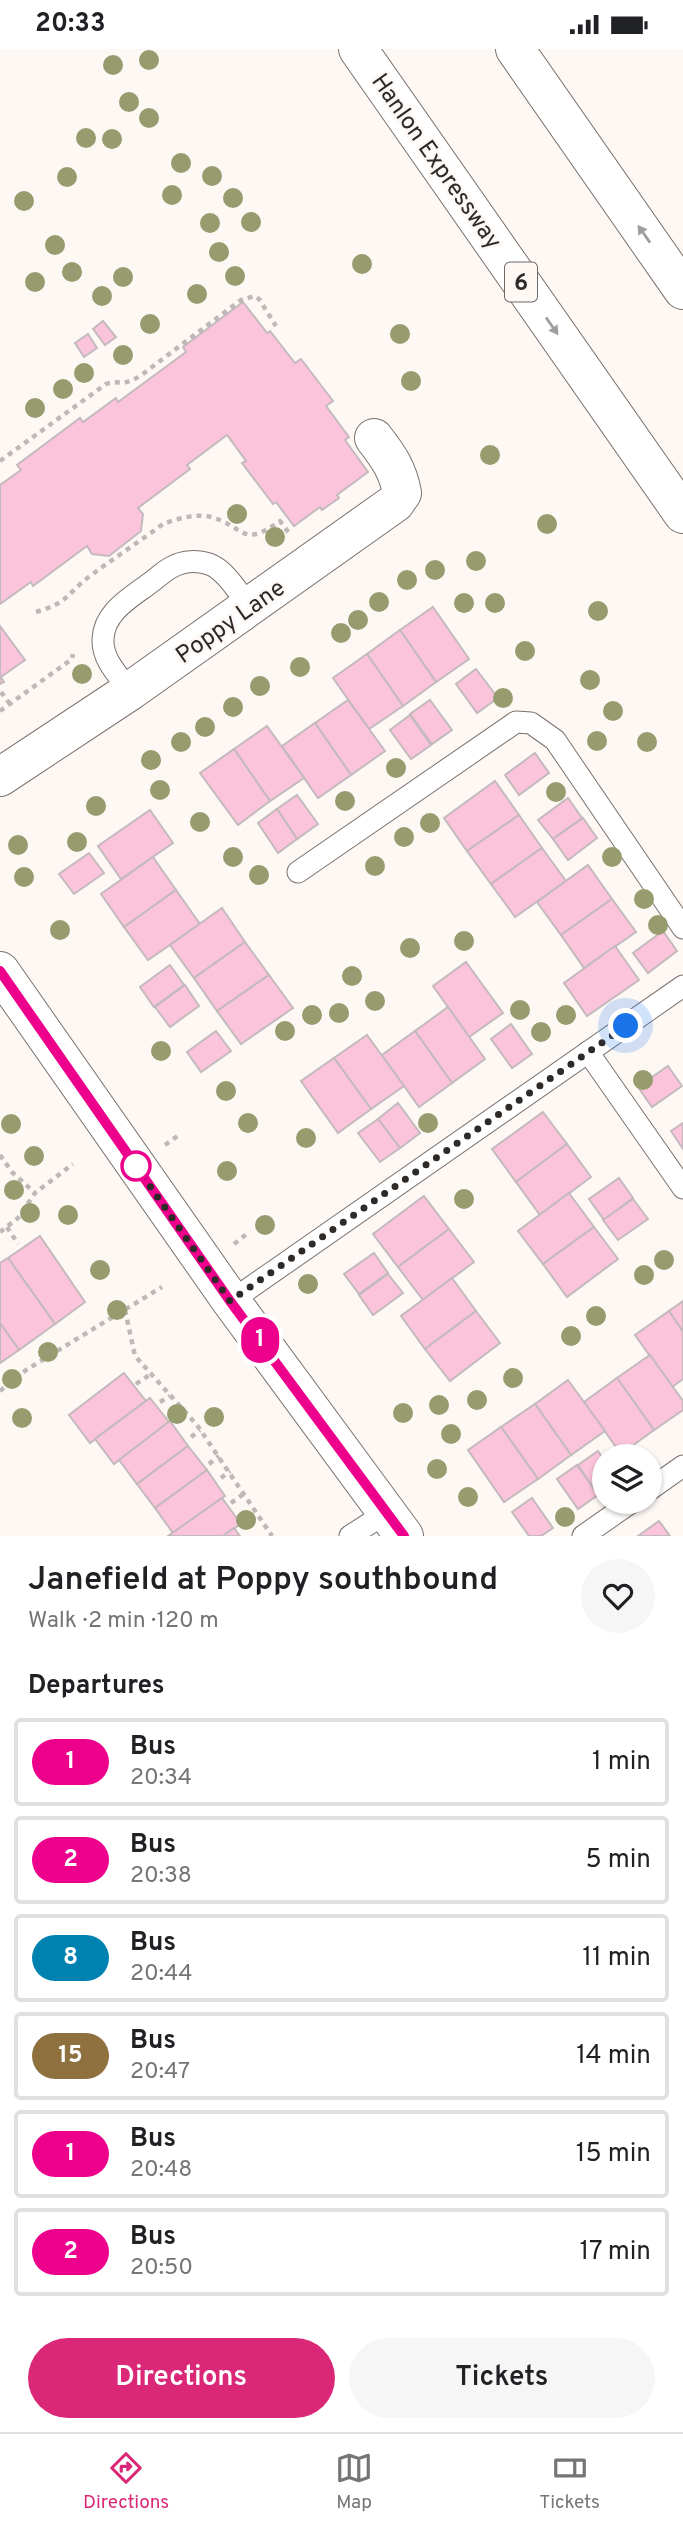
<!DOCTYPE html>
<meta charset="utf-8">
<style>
body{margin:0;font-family:Overpass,sans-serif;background:#f6f6f6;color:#202124;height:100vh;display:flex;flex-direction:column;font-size:26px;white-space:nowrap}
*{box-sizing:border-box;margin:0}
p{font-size:23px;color:#757577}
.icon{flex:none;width:38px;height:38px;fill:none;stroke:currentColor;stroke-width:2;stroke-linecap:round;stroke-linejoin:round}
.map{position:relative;height:1487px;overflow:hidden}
.drawer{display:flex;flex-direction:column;background:#fff;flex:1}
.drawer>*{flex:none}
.badge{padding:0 14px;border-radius:23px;font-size:24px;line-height:46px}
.fabs{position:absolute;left:592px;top:1395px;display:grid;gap:14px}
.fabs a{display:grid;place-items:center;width:70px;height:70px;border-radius:50%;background:#fff;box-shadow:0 2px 5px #0004;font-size:35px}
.you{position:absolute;width:35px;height:35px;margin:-18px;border:5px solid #fff;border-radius:50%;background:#1a73e8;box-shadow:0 0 0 10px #1a73e833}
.map>.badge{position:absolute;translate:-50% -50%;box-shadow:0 0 0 4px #fff}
h2{padding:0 28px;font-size:26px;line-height:63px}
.round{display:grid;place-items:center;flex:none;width:74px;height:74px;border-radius:37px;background:#f6f6f6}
.head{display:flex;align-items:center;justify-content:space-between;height:119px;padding:0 28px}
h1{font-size:33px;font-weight:600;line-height:52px}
.primary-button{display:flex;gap:14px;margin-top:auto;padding:14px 28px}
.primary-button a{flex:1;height:80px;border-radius:42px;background:#db2777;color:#fff;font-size:28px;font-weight:600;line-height:80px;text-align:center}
.primary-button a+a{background:#f6f6f6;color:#202124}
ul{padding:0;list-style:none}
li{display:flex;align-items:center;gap:21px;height:88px;margin:0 14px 10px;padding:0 14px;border:4px solid #e0e0e0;border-radius:7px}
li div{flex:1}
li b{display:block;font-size:26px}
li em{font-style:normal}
li .badge{min-width:77px;font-weight:700;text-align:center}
.status{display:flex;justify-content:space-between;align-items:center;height:49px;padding:0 35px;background:#fff;direction:ltr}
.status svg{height:19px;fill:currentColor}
.menu{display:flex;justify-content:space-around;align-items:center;height:98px;border-top:2px solid #e0e0e0;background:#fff;font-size:19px;color:#757577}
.menu a{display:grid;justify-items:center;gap:4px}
.menu .selected{color:#db2777}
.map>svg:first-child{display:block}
.building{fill:#fbc4db;stroke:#c4babe;stroke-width:2}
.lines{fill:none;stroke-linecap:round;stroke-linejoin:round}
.lane-casing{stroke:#7a726e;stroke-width:23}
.street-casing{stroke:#7a726e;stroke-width:40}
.highway-casing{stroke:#7a726e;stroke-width:40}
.path{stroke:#beb9b6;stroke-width:4.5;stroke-dasharray:5 5;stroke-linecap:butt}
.lane{stroke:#fff;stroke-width:21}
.street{stroke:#fff;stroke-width:38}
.highway{stroke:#fff;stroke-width:38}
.tree{fill:#969c6e}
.oneway{fill:#a09f9e}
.line-casing{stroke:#fff;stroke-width:16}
.line{stroke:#ec008c;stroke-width:10}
.walk{stroke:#2d2a28;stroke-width:7;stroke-dasharray:0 12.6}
.stop-dot{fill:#fff;stroke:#ec008c;stroke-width:3.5}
.labels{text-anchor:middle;stroke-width:5;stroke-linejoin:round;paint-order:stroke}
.shield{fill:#fef8f5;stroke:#6c6866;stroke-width:2}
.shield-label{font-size:23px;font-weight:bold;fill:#2d2a28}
.street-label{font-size:24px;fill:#2d2a28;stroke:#fef8f5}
</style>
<div class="status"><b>20:33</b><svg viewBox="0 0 49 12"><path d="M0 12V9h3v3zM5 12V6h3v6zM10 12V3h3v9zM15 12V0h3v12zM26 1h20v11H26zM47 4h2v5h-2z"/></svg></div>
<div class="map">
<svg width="683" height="1487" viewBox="0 0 683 1487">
<rect width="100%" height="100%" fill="#fef8f5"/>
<g class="building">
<path d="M243,253L267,284L270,282L295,314L301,310L333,352L326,357L349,388L345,391L368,423L337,446L339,449L322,461L320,458L294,477L276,453L273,455L242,414L246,412L227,386L187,416L190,420L138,459L143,465L141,482L109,507L92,505L87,497L33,537L31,533L0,555V436L21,421L17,416L80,369L83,373L116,349L118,353L186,303L183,298Z"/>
<path d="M103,272L116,288L105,296L93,280Z"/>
<path d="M88,285L97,299L84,308L75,294Z"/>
<path d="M433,558L469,610L436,633L400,581Z"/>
<path d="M0,577L25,611L1,628L4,633L0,635Z"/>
<path d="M400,581L436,633L403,657L367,605Z"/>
<path d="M367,605L403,657L369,680L333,629Z"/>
<path d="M476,620L498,649L477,664L456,635Z"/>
<path d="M348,651L385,702L351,726L315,674Z"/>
<path d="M430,651L452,681L432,695L410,665Z"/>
<path d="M410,666L431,696L411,710L390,681Z"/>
<path d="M315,674L351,726L318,749L282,697Z"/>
<path d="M267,677L304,729L270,752L234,700Z"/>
<path d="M234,700L270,752L238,776L200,724Z"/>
<path d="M535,704L549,724L519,746L505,726Z"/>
<path d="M495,732L519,766L467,802L444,769Z"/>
<path d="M297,746L318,775L297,790L277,760Z"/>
<path d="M568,749L582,769L553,790L538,771Z"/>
<path d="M277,760L297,790L278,804L258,774Z"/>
<path d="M150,761L173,794L121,830L98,797Z"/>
<path d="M519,766L542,799L491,835L467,802Z"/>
<path d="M583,769L597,789L568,811L553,790Z"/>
<path d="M542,799L566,832L515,868L491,835Z"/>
<path d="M89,804L104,824L74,845L59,825Z"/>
<path d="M153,808L176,841L124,878L101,845Z"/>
<path d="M588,816L612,850L561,886L537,853Z"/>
<path d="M176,841L200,875L148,911L124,878Z"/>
<path d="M612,850L636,883L584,919L561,886Z"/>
<path d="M222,859L245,893L194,929L170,896Z"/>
<path d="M663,882L677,902L648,924L633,904Z"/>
<path d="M245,893L269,926L217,962L194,929Z"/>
<path d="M615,897L639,931L587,967L564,934Z"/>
<path d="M466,913L503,964L469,988L433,937Z"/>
<path d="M170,916L184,936L154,958L140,938Z"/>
<path d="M269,926L293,959L241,995L217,962Z"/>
<path d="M185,936L199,957L170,978L155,958Z"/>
<path d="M448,958L485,1010L452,1034L415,982Z"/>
<path d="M511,975L532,1005L512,1019L491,990Z"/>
<path d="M216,982L231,1002L201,1023L187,1003Z"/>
<path d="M415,982L452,1034L419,1058L382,1006Z"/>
<path d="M367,986L404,1037L371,1060L334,1009Z"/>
<path d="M334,1009L371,1060L338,1084L301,1032Z"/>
<path d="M668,1017L682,1037L652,1058L638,1038Z"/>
<path d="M398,1054L420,1084L400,1099L378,1070Z"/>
<path d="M543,1063L567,1095L516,1133L492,1100Z"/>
<path d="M378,1070L400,1099L380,1113L358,1084Z"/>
<path d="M683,1074V1100L671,1082Z"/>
<path d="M567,1095L591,1128L540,1166L516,1133Z"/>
<path d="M619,1129L633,1149L604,1171L589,1150Z"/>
<path d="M569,1144L594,1178L543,1215L518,1182Z"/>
<path d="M424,1147L449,1180L398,1218L373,1185Z"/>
<path d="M633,1150L648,1170L618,1191L603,1171Z"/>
<path d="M594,1178L618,1210L567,1248L543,1215Z"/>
<path d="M449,1180L474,1213L423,1251L398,1218Z"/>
<path d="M40,1187L85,1253L55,1275L8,1209Z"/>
<path d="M374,1204L388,1224L359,1245L344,1225Z"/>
<path d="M8,1209L55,1275L19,1301L0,1274V1214Z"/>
<path d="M388,1225L403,1244L373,1266L359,1246Z"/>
<path d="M452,1229L476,1262L425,1300L401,1267Z"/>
<path d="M683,1252V1283L669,1262Z"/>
<path d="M476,1262L500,1294L450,1332L425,1300Z"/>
<path d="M669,1262L683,1283V1330L672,1338L635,1286Z"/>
<path d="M0,1274L19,1301L0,1314Z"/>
<path d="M650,1306L683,1352V1361L654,1381L617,1329Z"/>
<path d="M124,1324L146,1352L90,1394L69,1366Z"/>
<path d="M617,1329L654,1381L621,1405L584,1353Z"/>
<path d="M568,1331L605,1382L571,1406L535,1355Z"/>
<path d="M150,1349L169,1373L114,1415L95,1390Z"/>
<path d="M535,1355L571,1406L538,1430L501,1378Z"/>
<path d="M170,1372L188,1397L137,1435L119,1411Z"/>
<path d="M501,1378L538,1430L504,1453L468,1401Z"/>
<path d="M188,1397L207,1421L155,1459L137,1435Z"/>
<path d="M598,1402L604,1411V1443L598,1446L578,1416Z"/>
<path d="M577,1416L598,1446L578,1460L557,1430Z"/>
<path d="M207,1421L225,1447L173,1484L155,1459Z"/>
<path d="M222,1449L241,1475L223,1487H168Z"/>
<path d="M532,1449L553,1479L541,1487H529L512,1463Z"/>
<path d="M659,1472L670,1487H638Z"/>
<path d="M234,1479L240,1487H223Z"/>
</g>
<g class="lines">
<defs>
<g id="lane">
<path d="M130,642C119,627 102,611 103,590C104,563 130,549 150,534C157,529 164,522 172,518C183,512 197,511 209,515C226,521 239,545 250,558"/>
<path d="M298,823L516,673L531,674L555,691L683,879"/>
<path d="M588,1003L683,1139"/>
<path d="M231,1252L683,937"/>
<path d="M649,1441L683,1417"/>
<path d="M350,1487L386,1464"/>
<path d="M583,1487L633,1452"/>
</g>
<g id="street">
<path d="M0,728L130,642L395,454L402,444C398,421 388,407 374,389"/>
<path d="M0,922L231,1252L404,1487"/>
</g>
<g id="highway">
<path d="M358,0L683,465"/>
<path d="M515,0L683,241"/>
</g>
</defs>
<use href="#lane" class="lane-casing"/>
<use href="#street" class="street-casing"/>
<use href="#highway" class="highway-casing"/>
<g class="path">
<path d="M0,412L106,335C121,330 120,339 140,327L241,251L255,247L259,250L276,277"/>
<path d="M36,563C70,553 66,545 90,527C114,509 139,493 163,475C177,470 196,464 211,468C246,478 241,500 280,472L289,484"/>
<path d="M1,643L10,655"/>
<path d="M0,662L72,610L73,605"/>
<path d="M165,1096L179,1086"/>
<path d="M0,1106L12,1123L35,1144"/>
<path d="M7,1178L18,1195"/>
<path d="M0,1183L18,1169L35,1144L73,1115"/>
<path d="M234,1195L248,1184"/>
<path d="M125,1261L135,1307L197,1376L272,1487"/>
<path d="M136,1335L151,1325"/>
<path d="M0,1342L26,1321L162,1238"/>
<path d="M160,1353L170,1347"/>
<path d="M191,1388L200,1381"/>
<path d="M209,1415L219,1407"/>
<path d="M221,1429L230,1422"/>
<path d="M231,1454L245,1444"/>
</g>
<use href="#lane" class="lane"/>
<use href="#street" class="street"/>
<use href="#highway" class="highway"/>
</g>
<g class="tree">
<circle cx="149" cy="11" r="10"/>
<circle cx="113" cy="16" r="10"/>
<circle cx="129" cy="53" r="10"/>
<circle cx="149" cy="69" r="10"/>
<circle cx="86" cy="89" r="10"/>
<circle cx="112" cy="90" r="10"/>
<circle cx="181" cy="114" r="10"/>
<circle cx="212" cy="127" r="10"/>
<circle cx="67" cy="128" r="10"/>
<circle cx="172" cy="146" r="10"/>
<circle cx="233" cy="149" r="10"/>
<circle cx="24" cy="152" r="10"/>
<circle cx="251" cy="173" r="10"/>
<circle cx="210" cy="174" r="10"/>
<circle cx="55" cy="196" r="10"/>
<circle cx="219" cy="203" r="10"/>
<circle cx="362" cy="215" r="10"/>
<circle cx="72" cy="223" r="10"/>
<circle cx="235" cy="227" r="10"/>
<circle cx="123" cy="228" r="10"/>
<circle cx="35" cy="233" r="10"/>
<circle cx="197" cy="245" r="10"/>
<circle cx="102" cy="247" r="10"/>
<circle cx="150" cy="275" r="10"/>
<circle cx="400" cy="285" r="10"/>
<circle cx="123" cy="306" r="10"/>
<circle cx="84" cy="324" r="10"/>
<circle cx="411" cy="332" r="10"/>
<circle cx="63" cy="340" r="10"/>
<circle cx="35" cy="359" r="10"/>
<circle cx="490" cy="406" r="10"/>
<circle cx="237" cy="465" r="10"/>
<circle cx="547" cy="475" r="10"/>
<circle cx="275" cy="488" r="10"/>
<circle cx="476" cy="512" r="10"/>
<circle cx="435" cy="521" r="10"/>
<circle cx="407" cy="531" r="10"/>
<circle cx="379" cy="553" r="10"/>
<circle cx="464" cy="554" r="10"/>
<circle cx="495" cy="554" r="10"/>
<circle cx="598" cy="562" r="10"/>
<circle cx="358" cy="571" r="10"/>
<circle cx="341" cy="584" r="10"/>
<circle cx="525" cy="602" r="10"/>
<circle cx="300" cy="618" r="10"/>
<circle cx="82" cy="625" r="10"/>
<circle cx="590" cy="631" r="10"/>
<circle cx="260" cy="637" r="10"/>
<circle cx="503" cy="649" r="10"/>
<circle cx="233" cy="658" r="10"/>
<circle cx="613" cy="662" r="10"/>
<circle cx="205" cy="678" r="10"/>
<circle cx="597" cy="692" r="10"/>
<circle cx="181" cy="693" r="10"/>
<circle cx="647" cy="693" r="10"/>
<circle cx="151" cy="711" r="10"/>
<circle cx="396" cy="719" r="10"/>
<circle cx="160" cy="741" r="10"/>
<circle cx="556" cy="743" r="10"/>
<circle cx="345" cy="752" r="10"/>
<circle cx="96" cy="757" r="10"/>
<circle cx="200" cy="773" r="10"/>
<circle cx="430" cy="774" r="10"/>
<circle cx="404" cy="788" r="10"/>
<circle cx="77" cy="793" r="10"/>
<circle cx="18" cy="796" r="10"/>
<circle cx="233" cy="808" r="10"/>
<circle cx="612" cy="808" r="10"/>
<circle cx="375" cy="817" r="10"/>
<circle cx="259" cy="826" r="10"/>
<circle cx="24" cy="828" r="10"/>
<circle cx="644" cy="850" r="10"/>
<circle cx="658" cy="876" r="10"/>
<circle cx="60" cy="881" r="10"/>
<circle cx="464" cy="892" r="10"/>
<circle cx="410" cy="899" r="10"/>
<circle cx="352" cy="927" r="10"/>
<circle cx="375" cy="952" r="10"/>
<circle cx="520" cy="961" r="10"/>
<circle cx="339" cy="964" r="10"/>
<circle cx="312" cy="966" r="10"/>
<circle cx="566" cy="966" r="10"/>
<circle cx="285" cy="982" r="10"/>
<circle cx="541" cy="983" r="10"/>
<circle cx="161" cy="1002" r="10"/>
<circle cx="643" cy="1031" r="10"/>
<circle cx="226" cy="1042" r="10"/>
<circle cx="248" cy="1074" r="10"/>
<circle cx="428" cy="1074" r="10"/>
<circle cx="11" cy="1075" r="10"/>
<circle cx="306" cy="1089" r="10"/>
<circle cx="34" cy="1107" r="10"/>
<circle cx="227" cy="1122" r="10"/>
<circle cx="14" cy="1141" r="10"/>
<circle cx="464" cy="1150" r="10"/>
<circle cx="30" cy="1164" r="10"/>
<circle cx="68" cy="1166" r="10"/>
<circle cx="265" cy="1176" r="10"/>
<circle cx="664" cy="1211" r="10"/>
<circle cx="100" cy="1221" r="10"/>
<circle cx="644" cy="1226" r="10"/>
<circle cx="308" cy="1235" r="10"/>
<circle cx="117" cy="1261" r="10"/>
<circle cx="596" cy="1267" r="10"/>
<circle cx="571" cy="1287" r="10"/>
<circle cx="48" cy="1303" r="10"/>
<circle cx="513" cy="1329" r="10"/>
<circle cx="12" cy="1330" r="10"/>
<circle cx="477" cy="1351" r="10"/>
<circle cx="439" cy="1356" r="10"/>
<circle cx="403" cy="1364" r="10"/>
<circle cx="177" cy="1365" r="10"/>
<circle cx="214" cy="1368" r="10"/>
<circle cx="22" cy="1369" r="10"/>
<circle cx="451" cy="1385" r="10"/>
<circle cx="437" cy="1420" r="10"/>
<circle cx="468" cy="1448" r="10"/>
<circle cx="565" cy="1468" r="10"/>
<circle cx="246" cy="1471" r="10"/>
</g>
<defs><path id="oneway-solid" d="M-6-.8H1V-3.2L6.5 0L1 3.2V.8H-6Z" transform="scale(1.75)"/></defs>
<g class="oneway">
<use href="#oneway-solid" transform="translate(644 185) rotate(-125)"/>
<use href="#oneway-solid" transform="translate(552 277) rotate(55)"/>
</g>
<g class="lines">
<defs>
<path id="line" d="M0,922L230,1252L404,1487"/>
</defs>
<use href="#line" class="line-casing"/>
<use href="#line" class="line"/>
<path class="walk" d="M136,1117L230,1252L626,977"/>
</g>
<circle class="stop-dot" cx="136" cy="1117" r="14"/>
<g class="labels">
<rect class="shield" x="505" y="213.5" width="32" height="39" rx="5"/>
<g class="shield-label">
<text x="521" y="241">6</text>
</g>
<g class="street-label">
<text transform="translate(437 112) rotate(55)" y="8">Hanlon Expressway</text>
<text transform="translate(230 572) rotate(-35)" y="8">Poppy Lane</text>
</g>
</g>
</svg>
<div class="fabs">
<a><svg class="icon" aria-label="layers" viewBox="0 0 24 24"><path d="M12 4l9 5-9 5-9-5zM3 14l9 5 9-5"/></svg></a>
</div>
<div class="you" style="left:626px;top:977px"></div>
<b class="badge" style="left:260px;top:1291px;background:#ec008c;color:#fff">1</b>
</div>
<section class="drawer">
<div class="head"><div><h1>Janefield at Poppy southbound</h1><p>Walk · 2 min · 120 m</p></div><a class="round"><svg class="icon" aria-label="heart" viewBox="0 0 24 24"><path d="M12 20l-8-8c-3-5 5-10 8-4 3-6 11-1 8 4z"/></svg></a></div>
<h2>Departures</h2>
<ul>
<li><span class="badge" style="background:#ec008c;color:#fff">1</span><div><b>Bus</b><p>20:34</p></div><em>1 min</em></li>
<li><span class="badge" style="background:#ec008c;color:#fff">2</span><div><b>Bus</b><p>20:38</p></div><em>5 min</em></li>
<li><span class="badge" style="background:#0082b1;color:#fff">8</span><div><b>Bus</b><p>20:44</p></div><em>11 min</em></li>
<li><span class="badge" style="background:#8f7140;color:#fff">15</span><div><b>Bus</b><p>20:47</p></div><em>14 min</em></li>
<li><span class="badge" style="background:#ec008c;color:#fff">1</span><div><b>Bus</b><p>20:48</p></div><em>15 min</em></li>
<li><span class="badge" style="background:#ec008c;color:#fff">2</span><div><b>Bus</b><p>20:50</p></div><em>17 min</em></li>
</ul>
<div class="primary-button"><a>Directions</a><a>Tickets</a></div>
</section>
<nav class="menu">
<a class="selected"><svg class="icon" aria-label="directions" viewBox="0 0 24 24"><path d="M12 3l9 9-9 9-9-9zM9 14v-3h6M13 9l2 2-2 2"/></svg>Directions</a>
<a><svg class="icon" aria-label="map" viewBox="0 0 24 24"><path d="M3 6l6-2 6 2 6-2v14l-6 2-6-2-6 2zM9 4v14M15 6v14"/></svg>Map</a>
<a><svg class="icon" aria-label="tickets" viewBox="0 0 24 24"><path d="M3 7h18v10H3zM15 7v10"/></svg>Tickets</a>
</nav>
